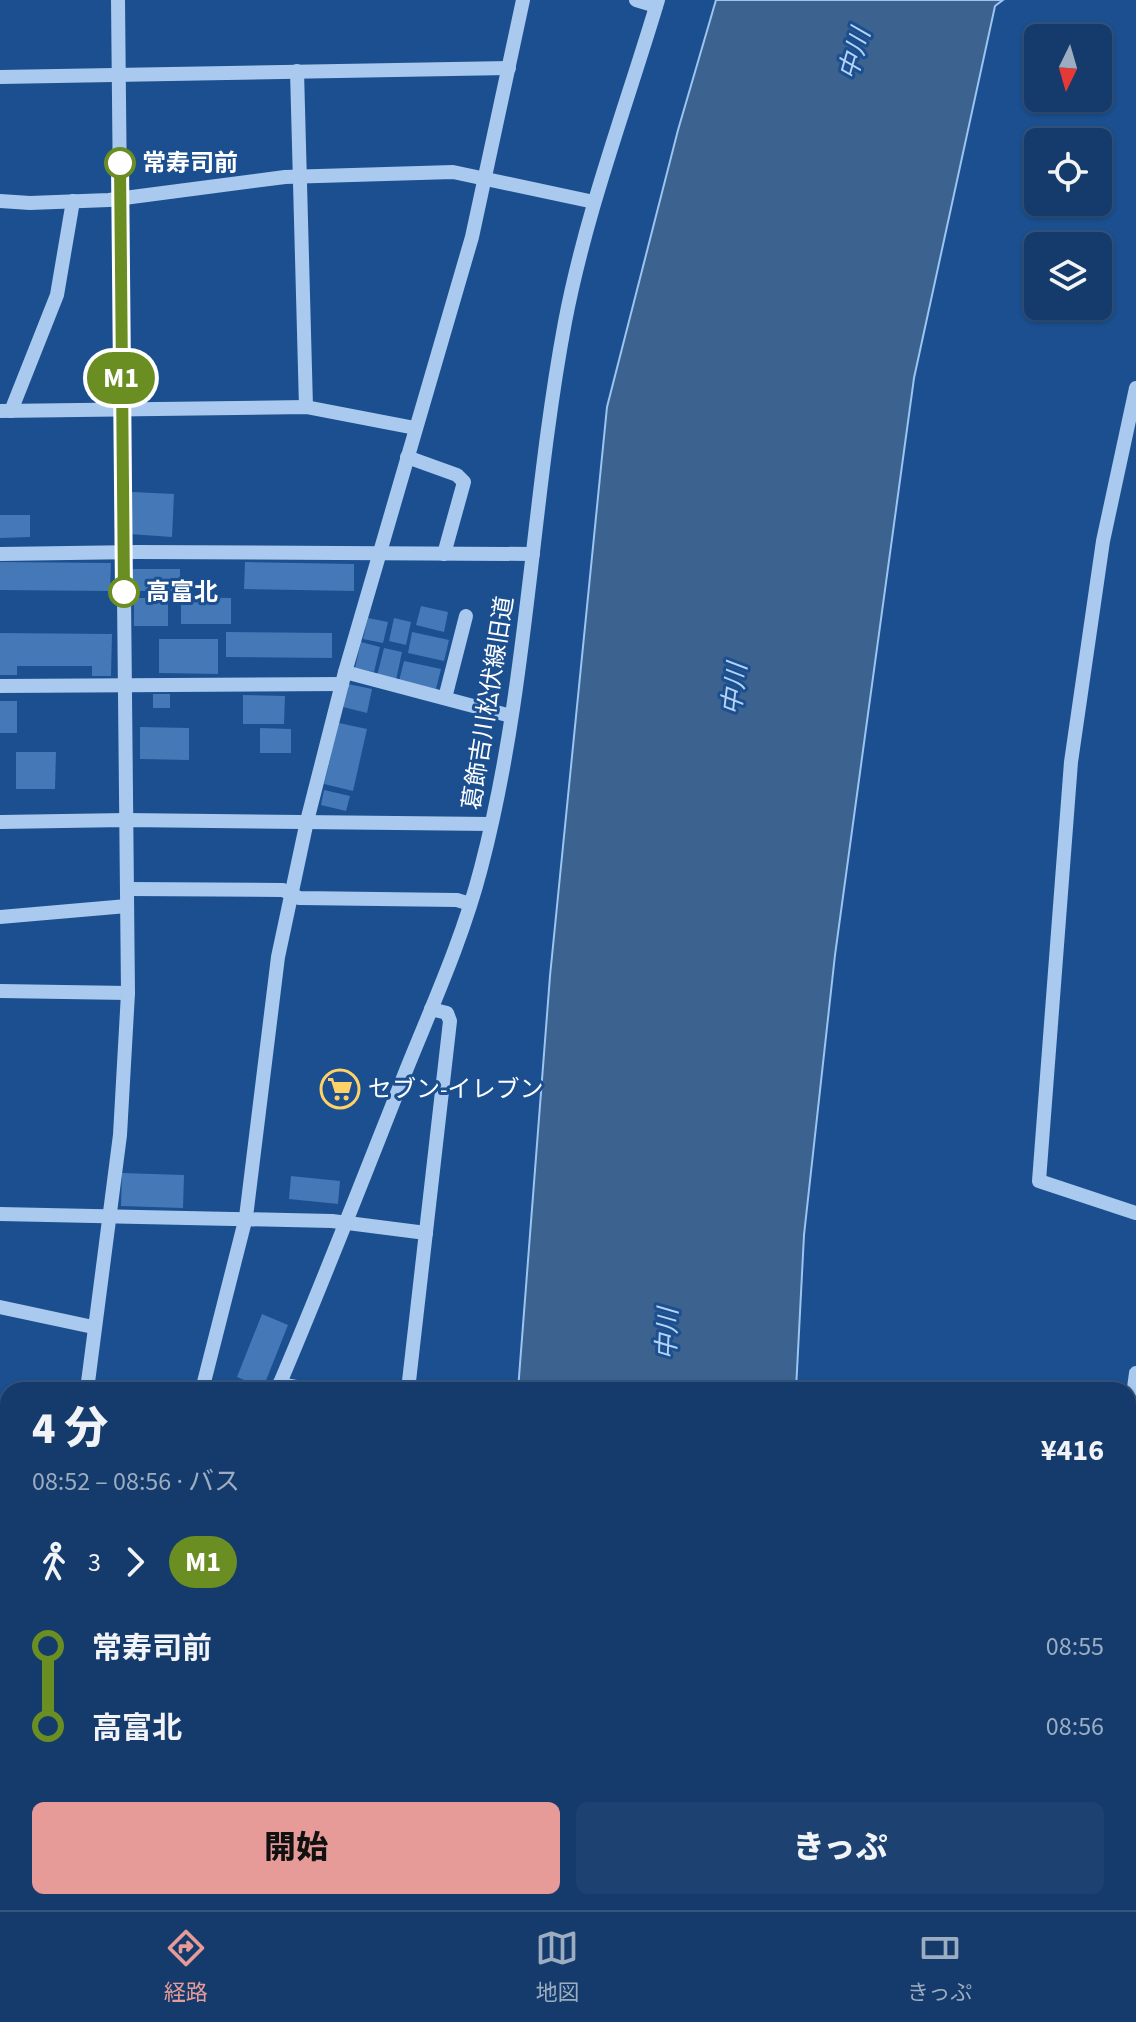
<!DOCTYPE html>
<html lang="ja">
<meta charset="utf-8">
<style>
body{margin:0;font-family:"Source Sans 3","Noto Sans JP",sans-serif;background:#1d4271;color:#f1f3f6;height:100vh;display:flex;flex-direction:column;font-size:30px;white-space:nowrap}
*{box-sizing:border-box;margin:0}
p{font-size:26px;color:#9dadc1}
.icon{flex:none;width:44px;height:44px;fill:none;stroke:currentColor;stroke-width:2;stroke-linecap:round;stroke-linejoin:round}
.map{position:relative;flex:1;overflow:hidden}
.panel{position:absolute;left:0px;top:1382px;width:1136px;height:528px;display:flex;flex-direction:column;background:#143b6b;border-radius:24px 24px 0 0;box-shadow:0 2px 6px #0004,0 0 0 2px #33557e}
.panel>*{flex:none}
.badge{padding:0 16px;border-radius:26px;font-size:28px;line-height:52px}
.needle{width:52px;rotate:185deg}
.tools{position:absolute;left:1024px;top:24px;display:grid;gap:16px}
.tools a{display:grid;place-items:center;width:88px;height:88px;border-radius:12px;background:#143b6b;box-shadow:0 2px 6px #0004,0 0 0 2px #33557e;font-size:40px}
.map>.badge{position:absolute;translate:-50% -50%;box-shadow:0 0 0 4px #fff}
.legs{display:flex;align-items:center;gap:12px;height:88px;padding:0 32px;font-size:26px}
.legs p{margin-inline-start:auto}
.headline{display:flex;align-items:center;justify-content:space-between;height:136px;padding:0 32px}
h1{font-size:44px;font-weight:800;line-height:60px}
.cta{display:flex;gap:16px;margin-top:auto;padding:16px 32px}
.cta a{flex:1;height:92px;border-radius:12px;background:#e69b98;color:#111;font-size:32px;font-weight:800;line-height:92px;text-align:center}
.cta a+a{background:#1d4271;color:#f1f3f6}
ul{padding:0 32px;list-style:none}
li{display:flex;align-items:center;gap:28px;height:80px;font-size:30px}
li i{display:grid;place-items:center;width:12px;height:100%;margin:0 10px;background:currentColor}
li i::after{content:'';width:20px;height:20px;margin:-10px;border:6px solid;border-radius:50%;background:#143b6b}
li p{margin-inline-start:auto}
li:first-child i{background:linear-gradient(#0000 50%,currentColor 0)}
li:last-child i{background:linear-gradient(currentColor 50%,#0000 0)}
.menu{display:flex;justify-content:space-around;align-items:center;height:112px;border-top:2px solid #33557e;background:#143b6b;font-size:22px;color:#9dadc1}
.menu a{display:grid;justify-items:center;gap:4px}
.menu .on{color:#e69b98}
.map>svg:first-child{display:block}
.water{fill:#3c6290;stroke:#9cc4f0;stroke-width:2}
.building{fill:#4478b7}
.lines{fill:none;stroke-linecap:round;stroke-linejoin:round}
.minor-tunnel{stroke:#3d69a0;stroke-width:14;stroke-dasharray:14 7;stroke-linecap:butt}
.minor{stroke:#a9c9ee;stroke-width:14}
.rail{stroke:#fff;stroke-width:5;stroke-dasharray:14 6;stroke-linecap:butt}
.line-1-casing{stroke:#fff;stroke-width:18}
.line-1{stroke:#6b8e23;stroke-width:12}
.stop-1-dot{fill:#fff;stroke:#6b8e23;stroke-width:4}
.labels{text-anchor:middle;stroke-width:6;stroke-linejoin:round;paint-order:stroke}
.stop-label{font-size:24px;font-weight:bold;fill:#fff;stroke:#1b4f8f;text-anchor:start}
.street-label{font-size:24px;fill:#fff;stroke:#1b4f8f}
.poi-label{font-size:24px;fill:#fff;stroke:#1b4f8f;text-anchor:start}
.water-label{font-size:26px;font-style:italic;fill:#b5d3f5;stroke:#1b4f8f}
</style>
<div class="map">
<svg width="1136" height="1910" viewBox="0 0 1136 1910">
<rect width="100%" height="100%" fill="#1b4f8f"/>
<g class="water">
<path d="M716,0H1003L995,6L914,378L835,955L804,1235L796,1390H518L550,976L607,407L678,130Z"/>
<path d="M488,1902H772L771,1910H488Z"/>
</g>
<g class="building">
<path d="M132,492L174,494L172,537L129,534Z"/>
<path d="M0,515H30V537L0,538Z"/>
<path d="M0,562L111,563L110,591L0,590Z"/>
<path d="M245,562L354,564V591L244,589Z"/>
<rect x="132" y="569" width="48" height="22"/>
<path d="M181,597L231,598V624H181Z"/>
<rect x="134" y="598" width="34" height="28"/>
<path d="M421,606L448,612L444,632L416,625Z"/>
<path d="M368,618L388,622L383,643L363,639Z"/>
<path d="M394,618L411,622L406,645L389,641Z"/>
<path d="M226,632L332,633V658L226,657Z"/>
<path d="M412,632L449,640L444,661L408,653Z"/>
<path d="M0,633L112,634L111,676H92V666H17V675H0Z"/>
<path d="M159,639H218V674L159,673Z"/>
<path d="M361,642L380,647L374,672L355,668Z"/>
<path d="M384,648L402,652L396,680L377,676Z"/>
<path d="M404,661L441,669L436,689L399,681Z"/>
<path d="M348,684L372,689L367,713L343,707Z"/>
<rect x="153" y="694" width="17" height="14"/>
<path d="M243,695L285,696L284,724H243Z"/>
<rect x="0" y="701" width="17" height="32"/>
<path d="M339,723L367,729L353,791L324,784Z"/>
<path d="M140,727L189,728V760L140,759Z"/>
<path d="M260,728L291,729V753H260Z"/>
<path d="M16,752H56L55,789H16Z"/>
<path d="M324,790L350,796L346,811L321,805Z"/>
<path d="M122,1173L184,1175L183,1208L121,1206Z"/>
<path d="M291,1176L340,1181L338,1204L289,1199Z"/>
<path d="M262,1314L288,1325L263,1388L237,1377Z"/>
<path d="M0,1678L8,1679V1702L0,1701Z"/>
</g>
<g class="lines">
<path class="minor-tunnel" d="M0,1618L8,1620"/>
<g class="minor">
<path d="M636,0L656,6"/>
<path d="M297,71L306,407"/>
<path d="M0,77L509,68"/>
<path d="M0,201L30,203L109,200L285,177L453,172L594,202"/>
<path d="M1136,388L1103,541L1071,762L1039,1181L1136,1213"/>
<path d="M0,411L306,407L415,428"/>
<path d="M11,411L57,295L73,201"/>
<path d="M407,457L457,475L464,482L444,554"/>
<path d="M0,554L138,552L533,554"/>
<path d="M345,672L511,716"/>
<path d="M0,686L342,684"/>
<path d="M445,698L466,616"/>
<path d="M0,822L126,820L491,824"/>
<path d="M127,889L283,890L299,898L457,900L470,904"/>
<path d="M0,917L127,906"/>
<path d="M0,991L128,993"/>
<path d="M0,1214L332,1221L426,1233"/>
<path d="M0,1307L93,1327"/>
<path d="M279,1384L313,1390"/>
<path d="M87,1390L120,1135L128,993L118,0"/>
<path d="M202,1390L246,1217L278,957L307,821L345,672L472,237L523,0"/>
<path d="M277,1390C322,1285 363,1179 405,1073C432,1006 463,938 481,868C528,689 531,503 565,322C586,212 626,107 658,0"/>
<path d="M408,1390L450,1021L447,1013L431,1009"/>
<path d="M1128,1432L1136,1373"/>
<path d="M0,1472L8,1473"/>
<path d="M1128,1610L1136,1612"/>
<path d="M0,1713L8,1714"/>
<path d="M0,1839L8,1840"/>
<path d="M39,1910L40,1902"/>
<path d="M146,1910L147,1902"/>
<path d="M258,1910L259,1902"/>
<path d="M387,1910V1902"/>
</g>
<g class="rail">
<path d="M0,1632L8,1634"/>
<path d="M0,1654L8,1656"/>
<path d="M1128,1717L1136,1718"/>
</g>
</g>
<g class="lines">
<defs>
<path id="line-1" d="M120,163L124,592"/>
</defs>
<use href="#line-1" class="line-1-casing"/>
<use href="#line-1" class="line-1"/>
</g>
<defs>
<symbol id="supermarket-ring" viewBox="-11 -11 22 22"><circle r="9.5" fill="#1b4f8f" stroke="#ffd166" stroke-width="1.5"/><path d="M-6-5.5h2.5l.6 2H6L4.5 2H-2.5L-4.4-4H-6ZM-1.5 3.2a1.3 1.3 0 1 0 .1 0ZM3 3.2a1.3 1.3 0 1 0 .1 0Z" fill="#ffd166"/></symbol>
</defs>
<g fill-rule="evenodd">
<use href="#supermarket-ring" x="318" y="1067" width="44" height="44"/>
</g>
<g class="stop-1-dot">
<circle cx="120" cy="163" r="14"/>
<circle cx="124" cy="592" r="14"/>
</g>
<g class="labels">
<g class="stop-label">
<text x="142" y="171">常寿司前</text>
<text x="146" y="600">高富北</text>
</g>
<g class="street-label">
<text transform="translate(488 703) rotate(-81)" y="8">葛飾吉川松伏線旧道</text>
</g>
<g class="poi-label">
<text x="368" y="1097">セブン-イレブン</text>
</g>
<g class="water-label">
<text transform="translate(854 54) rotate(-74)" y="9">中川</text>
<text transform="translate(734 689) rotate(-83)" y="9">中川</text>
<text transform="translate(667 1334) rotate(-88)" y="9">中川</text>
</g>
</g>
</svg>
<div class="tools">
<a><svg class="needle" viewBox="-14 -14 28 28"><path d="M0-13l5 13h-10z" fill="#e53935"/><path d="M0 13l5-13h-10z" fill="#9dadc1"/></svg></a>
<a><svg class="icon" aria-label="locate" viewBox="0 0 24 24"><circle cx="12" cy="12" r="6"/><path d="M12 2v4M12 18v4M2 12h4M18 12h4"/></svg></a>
<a><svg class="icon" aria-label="layers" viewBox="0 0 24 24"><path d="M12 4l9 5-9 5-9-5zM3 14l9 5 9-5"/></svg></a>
</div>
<b class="badge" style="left:121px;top:378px;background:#6b8e23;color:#fff">M1</b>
<section class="panel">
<div class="headline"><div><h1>4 分</h1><p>08:52 – 08:56 · バス</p></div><b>¥416</b></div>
<div class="legs"><svg class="icon" aria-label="walk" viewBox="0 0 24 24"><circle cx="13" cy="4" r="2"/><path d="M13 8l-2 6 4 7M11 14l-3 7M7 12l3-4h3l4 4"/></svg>3<svg class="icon" aria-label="forward" viewBox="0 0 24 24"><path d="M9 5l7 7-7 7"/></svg><b class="badge" style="background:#6b8e23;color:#fff">M1</b></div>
<ul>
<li><i style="color:#6b8e23"></i><b>常寿司前</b><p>08:55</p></li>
<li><i style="color:#6b8e23"></i><b>高富北</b><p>08:56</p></li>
</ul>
<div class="cta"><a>開始</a><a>きっぷ</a></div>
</section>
</div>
<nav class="menu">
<a class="on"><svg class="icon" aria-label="directions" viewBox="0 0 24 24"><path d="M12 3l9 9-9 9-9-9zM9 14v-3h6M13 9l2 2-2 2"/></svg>経路</a>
<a><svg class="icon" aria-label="map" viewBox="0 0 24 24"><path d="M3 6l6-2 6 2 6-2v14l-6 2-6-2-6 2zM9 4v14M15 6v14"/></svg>地図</a>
<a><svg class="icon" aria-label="tickets" viewBox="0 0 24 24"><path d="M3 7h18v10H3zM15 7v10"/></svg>きっぷ</a>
</nav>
